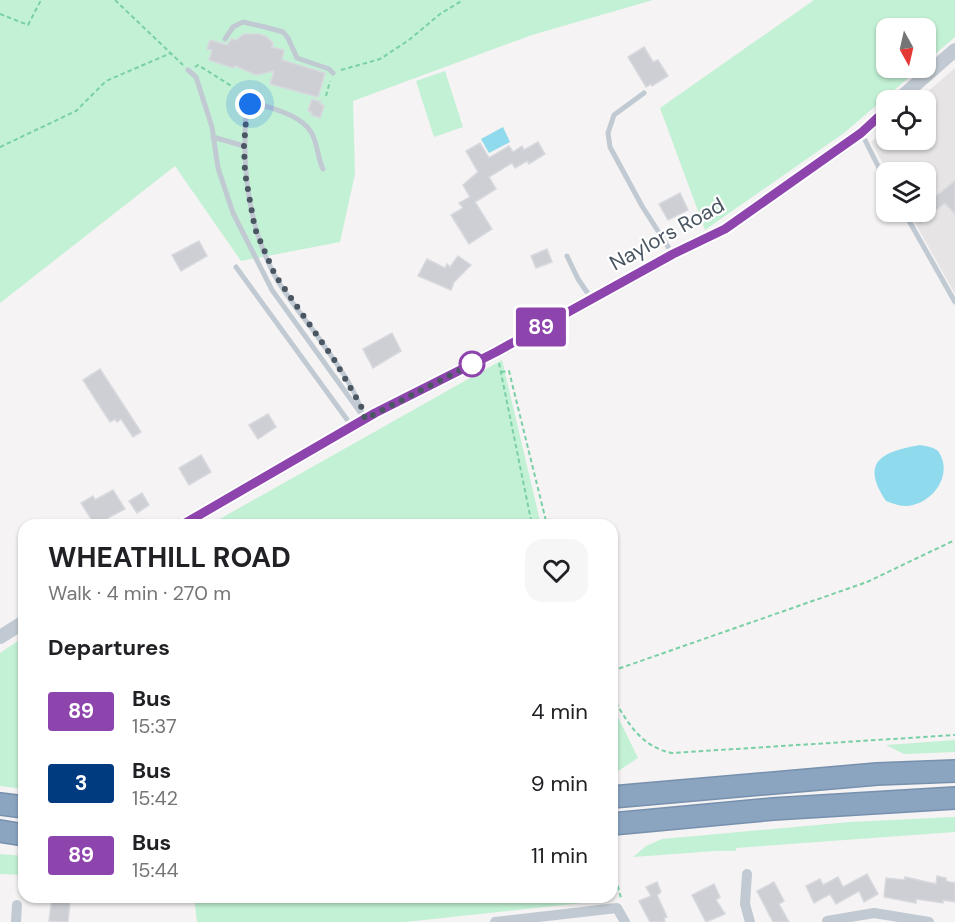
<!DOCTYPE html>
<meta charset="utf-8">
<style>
body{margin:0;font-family:"DM Sans",sans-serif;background:#f6f6f6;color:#202124;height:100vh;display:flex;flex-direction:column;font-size:22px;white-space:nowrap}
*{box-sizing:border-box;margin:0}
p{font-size:20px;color:#757577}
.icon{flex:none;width:33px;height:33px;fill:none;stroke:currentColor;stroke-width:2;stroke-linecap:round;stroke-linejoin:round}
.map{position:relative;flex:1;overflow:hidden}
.details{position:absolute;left:18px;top:519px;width:600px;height:384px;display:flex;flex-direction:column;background:#fff;border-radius:18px;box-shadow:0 2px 4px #0004}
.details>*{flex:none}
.badge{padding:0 12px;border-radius:4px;font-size:21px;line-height:39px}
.needle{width:39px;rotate:172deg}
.buttons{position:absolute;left:876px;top:18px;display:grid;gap:12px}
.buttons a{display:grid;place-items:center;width:60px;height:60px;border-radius:12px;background:#fff;box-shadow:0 2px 4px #0004;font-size:30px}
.you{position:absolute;width:30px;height:30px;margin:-15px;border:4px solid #fff;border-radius:50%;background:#1a73e8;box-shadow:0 0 0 9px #1a73e833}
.map>.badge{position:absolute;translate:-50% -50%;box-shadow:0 0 0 3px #fff}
h2{padding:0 30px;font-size:22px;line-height:54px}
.round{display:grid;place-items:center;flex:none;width:63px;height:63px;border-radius:18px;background:#f6f6f6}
.summary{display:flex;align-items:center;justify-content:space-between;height:102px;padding:0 30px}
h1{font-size:28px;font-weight:700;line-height:45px}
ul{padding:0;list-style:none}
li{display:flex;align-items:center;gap:18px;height:72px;padding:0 30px}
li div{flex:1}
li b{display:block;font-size:22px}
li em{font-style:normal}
li .badge{min-width:66px;font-weight:700;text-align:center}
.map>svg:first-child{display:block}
.education{fill:#e6e4e5}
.green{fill:#c3f1d5}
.water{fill:#90daee}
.building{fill:#cdcfd5;stroke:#d7d9de;stroke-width:1.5}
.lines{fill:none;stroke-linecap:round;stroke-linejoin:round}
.motorway-casing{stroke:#7690ad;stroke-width:24}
.path{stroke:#7ad0a6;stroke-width:2;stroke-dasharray:4.5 3;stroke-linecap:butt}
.service{stroke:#c1cad2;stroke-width:5}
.minor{stroke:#c1cad2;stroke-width:10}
.tertiary{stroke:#c1cad2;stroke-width:14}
.motorway{stroke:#8ba5c1;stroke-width:21}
.line-casing{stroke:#fff;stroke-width:14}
.line{stroke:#8e44ad;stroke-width:9}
.walk{stroke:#4a5661;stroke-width:6;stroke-dasharray:0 10.8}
.stop-dot{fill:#fff;stroke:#8e44ad;stroke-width:3}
.labels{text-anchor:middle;stroke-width:4.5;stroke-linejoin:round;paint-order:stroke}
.street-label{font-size:21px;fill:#4a5661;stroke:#fff}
</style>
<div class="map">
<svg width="955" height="922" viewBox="0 0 955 922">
<rect width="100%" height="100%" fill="#f5f3f3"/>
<path class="education" d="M955,68V294L909,212H926V172H888L871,142L886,128V140H926V100H918Z"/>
<g class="green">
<path d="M0,0H653L532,35L353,101L355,174L340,242L241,261L175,166L0,303Z"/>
<path d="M814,0H955V37L926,62V28H886V68H920L844,133L705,230L660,108Z"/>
<path d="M445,71L463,127L434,137L416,81Z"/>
<path d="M502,360L541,525H209Z"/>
<path d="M24,637V789L0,786V653Z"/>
<path d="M612,705L638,758L612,775Z"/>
<path d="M955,740V752L904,754L886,745Z"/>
<path d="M955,817V832L736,848V851H715L633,857L646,846L662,839L850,822Z"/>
<path d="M0,854L24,856V875L0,874Z"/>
<path d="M194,897H609L610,900L405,922H197Z"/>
</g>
<g class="water">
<path d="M503,127L510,142L489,153L481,139Z"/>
<path d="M920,445C925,446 934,447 938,451C955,475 931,506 905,506C899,506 892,503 886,501C860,461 882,452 920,445Z"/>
</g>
<g class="building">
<path d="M244,34H259L267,37L273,43L272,47L284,50L282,60L325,73L318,97L270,84L274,71L256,75L235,66L233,68L209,60L212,50L207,49L210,40L227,45L231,39L236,40Z"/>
<path d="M644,47L653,62L658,60L668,76L652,86L651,84L646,87L628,57Z"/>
<path d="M312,99L321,102L320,104L324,106L320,118L311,115L312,112L308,111Z"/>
<path d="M538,142L545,154L529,164L527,161L515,168L512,163L489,177L496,189L475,202L492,229L469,244L451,215L463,208L459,203L470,197L463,185L478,172L466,151L480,143L489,158L509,146L513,152L522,146L524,150Z"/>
<path d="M955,181V214L945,203L920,223L911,212H926V183L936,196Z"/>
<path d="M680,193L688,210L668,220L659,204Z"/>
<path d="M199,241L207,256L181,271L172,255Z"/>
<path d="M547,249L552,262L536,268L531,256Z"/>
<path d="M458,256L471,265L454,282L451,290L418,276L427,259L445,268L447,264L450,267Z"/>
<path d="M392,333L401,351L373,368L363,349Z"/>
<path d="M100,369L141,432L133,437L121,419L117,422L115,419L110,422L83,380Z"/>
<path d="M268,414L276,427L258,439L249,425Z"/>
<path d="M201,455L211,472L189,485L179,468Z"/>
<path d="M113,490L125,509L95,525L81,503L93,496L95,500Z"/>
<path d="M142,493L149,505L137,513L129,501Z"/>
<path d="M867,874L878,894L864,902L859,891L836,904L830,894L814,903L806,886L820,879L823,885L838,877L843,887Z"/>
<path d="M937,876L946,878V881L955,883V902L943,900V903L916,899V903L884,897L886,878L905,880V877L936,884Z"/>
<path d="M657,882L661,892L657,895L667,917L664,918L665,922H650L639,901L651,896L646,887Z"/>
<path d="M774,882L784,901L779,904L789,922H773L757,891Z"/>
<path d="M714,884L720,897L716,900L725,914L706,922L692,895Z"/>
<path d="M52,897L70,900L68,922L49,921Z"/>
</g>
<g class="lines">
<defs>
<g id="motorway">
<path d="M612,797L877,774L955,771"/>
<path d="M0,804L24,807"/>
<path d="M612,824L773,809L955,798"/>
<path d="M0,831L24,835"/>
</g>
</defs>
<use href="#motorway" class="motorway-casing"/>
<g class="path">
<path d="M115,0L183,65"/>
<path d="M0,14L28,25L41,0"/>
<path d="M195,67L198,65L233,87"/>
<path d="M341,70L380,59L409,40L440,14L463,0"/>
<path d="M326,96L330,81"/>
<path d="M0,147L76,111L106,81L171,53"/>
<path d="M499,363L532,525"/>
<path d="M501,372L509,371L547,525"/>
<path d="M612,671L867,582L955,540"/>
<path d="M612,696C627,722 641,747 672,753L955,735"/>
<path d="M613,841L617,883L621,898"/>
</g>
<g class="service">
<path d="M225,39L233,27L243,22L265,27L283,32L288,38L297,58L329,69L333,73"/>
<path d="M188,70L196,77L212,127L218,168L233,213L272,290L362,415"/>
<path d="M644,93L614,115L608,133L610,147L642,206L672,253"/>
<path d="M862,134L886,182"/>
<path d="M213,137L244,146"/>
<path d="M323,169C317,157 318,143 311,132C301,115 273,109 256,103L250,104L247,107L246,115C242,170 248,224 274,274C285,295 302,315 316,334C333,359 356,387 363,417"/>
<path d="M904,212L955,302"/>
<path d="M567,256L578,279L591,298"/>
<path d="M236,267L351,425"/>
<path d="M123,525L130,522L138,525"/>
</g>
<g class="minor">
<path d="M747,874L745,904L750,922"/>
<path d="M827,921L874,913L929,922"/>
<path d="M16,922L17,905"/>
<path d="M495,922L617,908L625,922"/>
</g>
<g class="tertiary">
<path d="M898,100L955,50"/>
<path d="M182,525L375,413L496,352L673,254L725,229L861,133L886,110"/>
<path d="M0,637L24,622"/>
</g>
<use href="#motorway" class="motorway"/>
</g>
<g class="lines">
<defs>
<path id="line" d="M182,525L375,413L496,352L673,254L725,229L861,133L886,110"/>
</defs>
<use href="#line" class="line-casing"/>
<use href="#line" class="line"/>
<path class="walk" d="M250,104L247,108L244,146L245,173L255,229L275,275L335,361L361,406L365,419L476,362L472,364"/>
</g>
<circle class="stop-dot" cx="472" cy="364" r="12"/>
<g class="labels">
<g class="street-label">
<text transform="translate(667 234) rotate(-29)" y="7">Naylors Road</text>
</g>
</g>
</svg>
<div class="buttons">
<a><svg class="needle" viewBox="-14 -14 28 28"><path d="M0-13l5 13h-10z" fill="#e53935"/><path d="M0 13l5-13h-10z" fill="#757577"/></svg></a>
<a><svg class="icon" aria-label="locate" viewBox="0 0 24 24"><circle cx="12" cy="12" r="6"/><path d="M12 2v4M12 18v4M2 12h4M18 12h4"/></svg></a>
<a><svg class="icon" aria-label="layers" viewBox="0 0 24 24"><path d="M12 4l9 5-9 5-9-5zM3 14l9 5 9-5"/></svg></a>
</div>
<div class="you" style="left:250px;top:104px"></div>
<b class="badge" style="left:541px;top:327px;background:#8e44ad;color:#fff">89</b>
<section class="details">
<div class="summary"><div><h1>WHEATHILL ROAD</h1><p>Walk · 4 min · 270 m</p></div><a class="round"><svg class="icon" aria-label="heart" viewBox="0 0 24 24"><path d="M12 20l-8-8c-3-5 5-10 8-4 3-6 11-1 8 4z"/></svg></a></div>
<h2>Departures</h2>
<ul>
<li><span class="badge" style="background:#8e44ad;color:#fff">89</span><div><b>Bus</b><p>15:37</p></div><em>4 min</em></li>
<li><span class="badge" style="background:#003b80;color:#fff">3</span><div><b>Bus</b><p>15:42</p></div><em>9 min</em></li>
<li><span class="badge" style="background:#8e44ad;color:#fff">89</span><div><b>Bus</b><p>15:44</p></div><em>11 min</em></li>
</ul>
</section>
</div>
